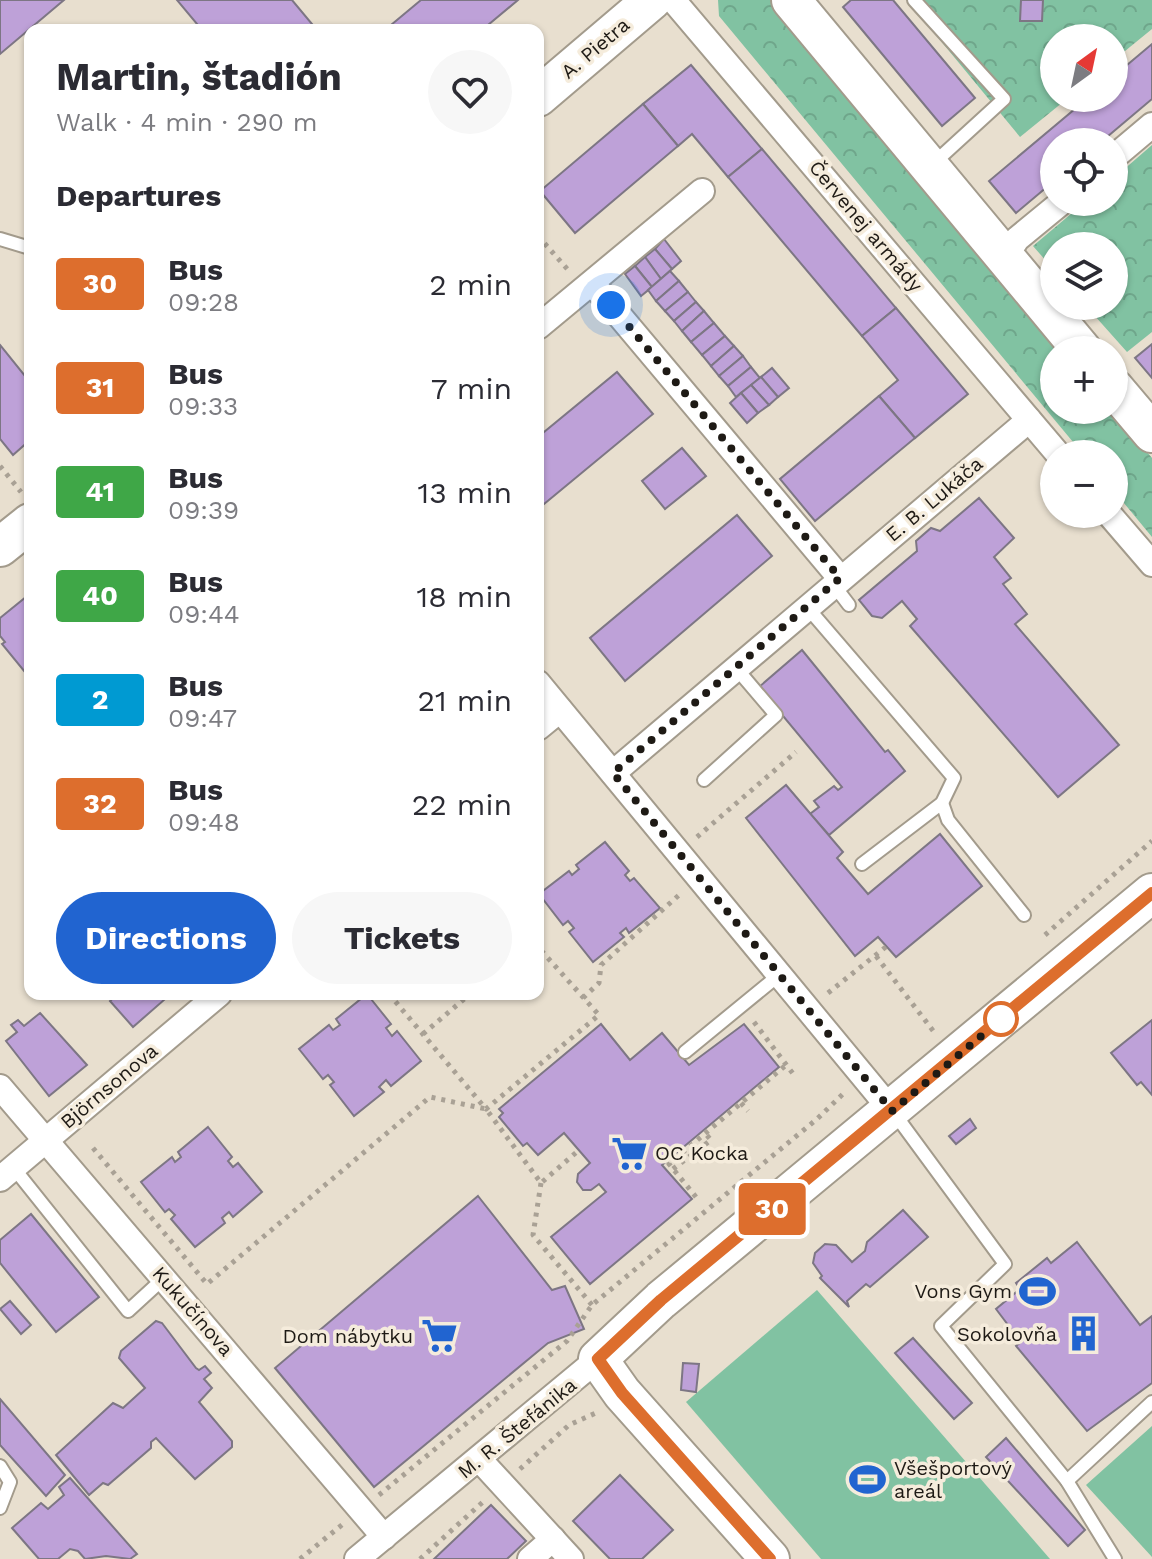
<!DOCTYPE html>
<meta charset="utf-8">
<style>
body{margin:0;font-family:"Work Sans",sans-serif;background:#f7f7f7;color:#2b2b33;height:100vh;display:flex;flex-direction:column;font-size:30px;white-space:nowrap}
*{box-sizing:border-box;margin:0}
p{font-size:26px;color:#7c7c81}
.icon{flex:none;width:44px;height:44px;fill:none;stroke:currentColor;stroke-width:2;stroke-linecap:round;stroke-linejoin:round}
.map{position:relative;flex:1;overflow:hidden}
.side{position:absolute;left:24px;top:24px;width:520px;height:976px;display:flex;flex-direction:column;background:#fff;border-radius:16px;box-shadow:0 2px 6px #0004}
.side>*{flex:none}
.badge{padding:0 16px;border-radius:6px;font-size:28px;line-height:52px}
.needle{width:52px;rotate:33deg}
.fabs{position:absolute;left:1040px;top:24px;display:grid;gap:16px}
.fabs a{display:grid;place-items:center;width:88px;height:88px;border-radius:50%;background:#fff;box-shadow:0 2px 6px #0004;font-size:40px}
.you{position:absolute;width:40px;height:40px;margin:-20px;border:6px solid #fff;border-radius:50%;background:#1a73e8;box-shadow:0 0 0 12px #1a73e833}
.map>.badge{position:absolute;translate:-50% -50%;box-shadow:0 0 0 4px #fff}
h2{padding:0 32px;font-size:30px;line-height:72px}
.round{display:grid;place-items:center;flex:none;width:84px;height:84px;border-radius:42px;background:#f7f7f7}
.overview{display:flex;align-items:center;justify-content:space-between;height:136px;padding:0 32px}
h1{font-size:38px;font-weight:700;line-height:60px}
.button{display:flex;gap:16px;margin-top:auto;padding:16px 32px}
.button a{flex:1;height:92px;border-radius:48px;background:#2164d0;color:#fff;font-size:32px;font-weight:700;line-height:92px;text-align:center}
.button a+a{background:#f7f7f7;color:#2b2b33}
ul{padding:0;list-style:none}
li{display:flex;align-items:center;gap:24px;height:104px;padding:0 32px}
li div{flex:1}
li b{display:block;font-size:30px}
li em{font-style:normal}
li .badge{min-width:88px;font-weight:700;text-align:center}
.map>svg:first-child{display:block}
.park{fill:url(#park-crowns)}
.pitch{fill:#81c2a2}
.building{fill:#bea1d8;stroke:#7d7684;stroke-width:2}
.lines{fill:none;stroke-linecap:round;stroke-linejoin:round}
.service-casing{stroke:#a39b8c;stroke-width:16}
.minor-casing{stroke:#a39b8c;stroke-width:28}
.primary-casing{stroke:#a39b8c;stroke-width:42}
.path{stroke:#a9a195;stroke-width:5;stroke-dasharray:4 6;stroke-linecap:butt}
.service{stroke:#fff;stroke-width:12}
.minor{stroke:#fff;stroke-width:24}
.primary{stroke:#fff;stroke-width:38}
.line-casing{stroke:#fff;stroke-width:18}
.line{stroke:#dd6e2d;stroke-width:12}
.walk{stroke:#1e1a15;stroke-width:8;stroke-dasharray:0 14.4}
.stop-dot{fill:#fff;stroke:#dd6e2d;stroke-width:4}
.labels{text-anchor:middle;stroke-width:7;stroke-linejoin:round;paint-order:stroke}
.street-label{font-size:20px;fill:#1e1a15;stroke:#f5ecdc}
.poi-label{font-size:20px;fill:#1e1a15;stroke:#f5ecdc;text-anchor:end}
</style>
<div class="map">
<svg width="1152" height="1559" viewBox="0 0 1152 1559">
<defs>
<pattern id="park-crowns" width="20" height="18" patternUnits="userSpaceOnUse" patternTransform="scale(2)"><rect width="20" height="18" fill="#81c2a2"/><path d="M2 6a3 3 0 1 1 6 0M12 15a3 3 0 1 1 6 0" fill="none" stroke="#6fa68b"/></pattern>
</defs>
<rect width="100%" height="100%" fill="#e8dfcf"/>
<g class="park">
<path d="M718,0H770L1062,350H1054V410H1112L1152,458V537L1114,491V454H1083L719,16Z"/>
<path d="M907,0H1152V29L1114,60V38H1054V98H1068L1020,137Z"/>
<path d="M1152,145V332L1127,352L1086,306H1114V246H1054V270L1033,246L1085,202H1114V178Z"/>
</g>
<g class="pitch">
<path d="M817,1290L1050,1559H821L686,1402Z"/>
<path d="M1152,1426V1557L1086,1485Z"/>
</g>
<g class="building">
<path d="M0,0H64L0,54Z"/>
<path d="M177,0H292L317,30H202Z"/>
<path d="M421,0H518L482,30H385Z"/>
<path d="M851,0H893L975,98L942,126L843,7Z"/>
<path d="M1021,0H1043L1042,21H1020Z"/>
<path d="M1152,44V99L1101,142H1054V181L1016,213L989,181L1088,98H1114V76Z"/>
<path d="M691,65L762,149L728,177L692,134L678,146L643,104Z"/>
<path d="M643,104L678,146L575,233L540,191Z"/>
<path d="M762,149L896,308L862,336L728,177Z"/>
<path d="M664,239L681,261L672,269L655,249Z"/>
<path d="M655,249L672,269L661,279L645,257Z"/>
<path d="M645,257L661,279L652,287L635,266Z"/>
<path d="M635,266L652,287L641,296L625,274Z"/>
<path d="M670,271L679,281L656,301L648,290Z"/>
<path d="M679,281L688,292L665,311L656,301Z"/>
<path d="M688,292L696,302L674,321L665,311Z"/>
<path d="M696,302L704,311L682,331L674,321Z"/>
<path d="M896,308L968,394L915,438L879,396L898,380L862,336Z"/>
<path d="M704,311L714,323L691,342L682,331Z"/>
<path d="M714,323L725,336L702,355L691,342Z"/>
<path d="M725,336L734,346L711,366L702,355Z"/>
<path d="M1152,344V378L1135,358Z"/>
<path d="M0,345L25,376L30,371V440L13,455L0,439Z"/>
<path d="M734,346L743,356L719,376L711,366Z"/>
<path d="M743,356L751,367L728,386L719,376Z"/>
<path d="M751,367L760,378L736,397L728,386Z"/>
<path d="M772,368L789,388L778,397L761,377Z"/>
<path d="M617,372L653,414L538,509V437Z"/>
<path d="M761,377L778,397L769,405L751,385Z"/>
<path d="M751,385L769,405L758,413L741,393Z"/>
<path d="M741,393L758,413L747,423L730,403Z"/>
<path d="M879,396L915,438L815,521L780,479Z"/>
<path d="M682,448L706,476L665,509L642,481Z"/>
<path d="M979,498L1014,538L994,557L1011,578L1003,584L1027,614L1015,624L1119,745L1058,797L910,626L917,619L902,601L882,618L872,616L859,600L917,551L916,541L931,528L940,531Z"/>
<path d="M737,515L772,556L625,681L590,638Z"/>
<path d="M26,597L30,602L29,677L2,644L5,642L0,636V618Z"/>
<path d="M802,650L885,752L888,750L905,771L829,835L810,814L819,807L814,801L834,786L838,790L842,787L759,687Z"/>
<path d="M786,785L843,852L837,858L868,894L940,834L982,886L896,957L878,937L855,956L746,818Z"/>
<path d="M605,842L629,871L625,875L630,881L634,878L660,908L629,933L626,928L620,933L624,937L593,962L569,932L574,928L568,921L563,925L539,894L569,871L572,875L579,869L576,865Z"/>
<path d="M118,994H159L164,1000L133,1027L110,1001Z"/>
<path d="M367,994L391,1024L386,1028L392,1036L397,1031L421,1061L391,1086L386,1080L379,1087L384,1092L354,1116L330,1085L334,1082L328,1075L323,1079L299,1049L329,1025L333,1030L340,1025L336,1019Z"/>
<path d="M40,1013L87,1065L49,1096L6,1041L17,1032L11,1025L18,1020L24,1026Z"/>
<path d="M1152,1020V1095L1141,1082L1137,1085L1111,1053Z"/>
<path d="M601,1024L630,1060L662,1033L689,1065L744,1024L779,1067L662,1165L692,1199L590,1284L551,1237L606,1192L599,1184L591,1190H583L577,1182L578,1174L590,1163L564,1133L538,1155L527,1143L523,1146L499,1117L503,1113L499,1109Z"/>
<path d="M970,1119L976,1128L956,1144L949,1136Z"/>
<path d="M208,1127L232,1157L228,1161L233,1167L238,1163L262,1192L233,1217L229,1212L222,1218L225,1223L195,1247L171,1219L175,1215L169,1209L165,1212L141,1182L172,1157L175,1162L181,1157L178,1152Z"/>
<path d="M478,1196L552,1290L565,1286L584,1329L548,1343L374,1487L275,1368Z"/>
<path d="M903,1210L928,1237L870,1287L866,1284L847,1301L849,1307L820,1278L822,1276L813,1263L815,1253L825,1244L836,1245L852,1262L865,1251L867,1242Z"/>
<path d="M31,1214L99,1297L56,1332L0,1263V1240Z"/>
<path d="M1077,1242L1140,1325L1152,1316V1383L1087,1431L1016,1346L1021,1342L996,1309L1020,1289L1016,1283L1047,1258L1051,1263Z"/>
<path d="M10,1301L31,1325L21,1334L0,1309Z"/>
<path d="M156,1321L162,1323L196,1368L199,1370L205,1366L211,1373L204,1379L212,1388L199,1402L232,1441V1447L195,1479L156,1438L151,1442V1448L108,1485L103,1483L89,1495L56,1455L113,1403L123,1408L145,1388L119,1358L121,1351Z"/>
<path d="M913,1338L972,1403L954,1419L895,1353Z"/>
<path d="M683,1363L699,1364L696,1392L681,1390Z"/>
<path d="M0,1399L65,1475L46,1496L0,1445Z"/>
<path d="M1006,1438L1085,1530L1068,1546L986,1457Z"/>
<path d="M620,1475L673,1530L642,1559H610L573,1521Z"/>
<path d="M70,1478L137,1554L130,1559L106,1556L85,1559L78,1551L70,1549L58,1559H39L12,1528L41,1503L48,1509L64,1495L59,1487Z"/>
<path d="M491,1505L526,1541L507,1559H434Z"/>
</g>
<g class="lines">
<defs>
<g id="service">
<path d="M914,0L1004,99L934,163"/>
<path d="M0,239L30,248"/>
<path d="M833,584L849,605"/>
<path d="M807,607L954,778L942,803L862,864"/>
<path d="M704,780L776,715L736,668"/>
<path d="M942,803L948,820L1024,915"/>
<path d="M685,1052L779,975"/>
<path d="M894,1113L1005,1264L941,1326L1067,1481L1115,1559"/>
<path d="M13,1167L128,1311L164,1278"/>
<path d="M0,1466L10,1482L0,1508"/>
<path d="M1067,1481L1152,1402"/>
</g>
<g id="minor">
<path d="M673,0L1058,454"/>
<path d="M1114,157L1152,125"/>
<path d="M1005,257L1017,239L1062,202"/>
<path d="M592,283L840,578"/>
<path d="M538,327L702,191"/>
<path d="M1109,514L1152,564"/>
<path d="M538,683L892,1111"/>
<path d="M538,728L560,710"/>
<path d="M613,773L1029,420"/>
<path d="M0,1087L384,1537"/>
<path d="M0,1179L219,994"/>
<path d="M479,1459L571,1559"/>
<path d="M357,1559L598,1359"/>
<path d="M530,1559L553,1539"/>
</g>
<g id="primary">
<path d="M791,0L1082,350"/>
<path d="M538,97L652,0"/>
<path d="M1114,388L1152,433"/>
<path d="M0,547L30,523"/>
<path d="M770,1559L622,1393L598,1359L661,1300L1152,893"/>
</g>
</defs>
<use href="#service" class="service-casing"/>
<use href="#minor" class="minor-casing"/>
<use href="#primary" class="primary-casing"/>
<g class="path">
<path d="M538,236L569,271"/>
<path d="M0,466L21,492"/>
<path d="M697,837L796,752"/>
<path d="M1045,935L1152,841"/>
<path d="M876,956L934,1032"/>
<path d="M828,993L887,946"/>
<path d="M389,994L486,1109L599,1015L538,947"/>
<path d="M583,998L599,983L601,965L679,895"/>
<path d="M754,1022L794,1075"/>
<path d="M423,1034L470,994"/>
<path d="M741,1103L748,1111"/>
<path d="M93,1148L207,1284L430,1097L486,1109L541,1183L579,1150"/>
<path d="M673,1169L711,1140L705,1133"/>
<path d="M541,1183L533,1235L592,1305"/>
<path d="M696,1197L669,1164L786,1065"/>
<path d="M520,1469L569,1425L598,1412"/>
<path d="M379,1495L567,1341L592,1305L817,1119L845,1092"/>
<path d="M300,1559L343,1524"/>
<path d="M420,1559L485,1500"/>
</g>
<use href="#service" class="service"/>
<use href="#minor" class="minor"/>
<use href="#primary" class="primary"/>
</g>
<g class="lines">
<defs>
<path id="line" d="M770,1559L622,1393L598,1359L661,1300L1152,893"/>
</defs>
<use href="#line" class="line-casing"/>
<use href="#line" class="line"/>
<path class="walk" d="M611,305L840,578L613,773L892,1111L1010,1012L1001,1019"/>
</g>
<defs>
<symbol id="supermarket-bare" viewBox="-9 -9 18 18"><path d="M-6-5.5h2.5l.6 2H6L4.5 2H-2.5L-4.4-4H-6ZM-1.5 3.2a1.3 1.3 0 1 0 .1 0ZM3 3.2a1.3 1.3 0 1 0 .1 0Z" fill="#2164d0" stroke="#f5ecdc" stroke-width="2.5" paint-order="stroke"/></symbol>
<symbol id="stadium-bare" viewBox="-9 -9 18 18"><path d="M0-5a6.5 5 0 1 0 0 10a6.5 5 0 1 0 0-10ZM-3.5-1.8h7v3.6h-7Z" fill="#2164d0" stroke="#f5ecdc" stroke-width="2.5" paint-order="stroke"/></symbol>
<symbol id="building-bare" viewBox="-9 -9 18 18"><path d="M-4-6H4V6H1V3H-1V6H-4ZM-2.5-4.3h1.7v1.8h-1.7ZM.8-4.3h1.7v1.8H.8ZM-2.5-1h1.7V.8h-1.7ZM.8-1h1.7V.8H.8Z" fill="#2164d0" stroke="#f5ecdc" stroke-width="2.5" paint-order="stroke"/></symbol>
</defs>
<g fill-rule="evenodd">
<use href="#supermarket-bare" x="604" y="1128" width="51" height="51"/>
<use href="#stadium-bare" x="1012" y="1266" width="51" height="51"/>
<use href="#building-bare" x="1058" y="1308" width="51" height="51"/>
<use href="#supermarket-bare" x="414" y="1310" width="51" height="51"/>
<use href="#stadium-bare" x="842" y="1454" width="51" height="51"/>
</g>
<circle class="stop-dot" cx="1001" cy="1019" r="16"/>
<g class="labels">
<g class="street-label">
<text transform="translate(595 48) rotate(-40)" y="7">A. Pietra</text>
<text transform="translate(866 226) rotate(50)" y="7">Červenej armády</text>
<text transform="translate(934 499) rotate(-40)" y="7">E. B. Lukáča</text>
<text transform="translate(109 1086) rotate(-40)" y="7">Björnsonova</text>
<text transform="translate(193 1311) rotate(49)" y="7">Kukučínova</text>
<text transform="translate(517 1428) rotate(-39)" y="7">M. R. Štefánika</text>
</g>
<g class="poi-label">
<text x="655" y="1160" text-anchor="start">OC Kocka</text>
<text x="1012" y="1298">Vons Gym</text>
<text x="1057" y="1341">Sokolovňa</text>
<text x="413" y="1343">Dom nábytku</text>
<text x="894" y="1475" text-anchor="start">Všešportový<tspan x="894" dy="23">areál</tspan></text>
</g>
</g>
</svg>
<div class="fabs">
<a><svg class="needle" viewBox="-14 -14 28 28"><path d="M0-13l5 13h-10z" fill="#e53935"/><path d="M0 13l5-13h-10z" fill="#7c7c81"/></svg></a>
<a><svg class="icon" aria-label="locate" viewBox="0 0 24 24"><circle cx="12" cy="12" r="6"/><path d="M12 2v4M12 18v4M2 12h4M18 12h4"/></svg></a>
<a><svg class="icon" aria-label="layers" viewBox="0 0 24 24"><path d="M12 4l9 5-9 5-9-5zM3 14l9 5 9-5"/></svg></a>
<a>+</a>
<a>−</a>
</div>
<div class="you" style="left:611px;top:305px"></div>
<b class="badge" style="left:772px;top:1209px;background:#dd6e2d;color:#fff">30</b>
<section class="side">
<div class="overview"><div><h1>Martin, štadión</h1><p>Walk · 4 min · 290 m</p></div><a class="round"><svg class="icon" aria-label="heart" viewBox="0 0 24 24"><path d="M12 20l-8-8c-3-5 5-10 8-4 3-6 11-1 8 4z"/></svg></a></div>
<h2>Departures</h2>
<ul>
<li><span class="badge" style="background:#dd6e2d;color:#fff">30</span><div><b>Bus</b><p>09:28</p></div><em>2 min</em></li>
<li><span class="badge" style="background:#dd6e2d;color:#fff">31</span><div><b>Bus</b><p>09:33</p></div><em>7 min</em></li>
<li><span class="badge" style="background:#3fa747;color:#fff">41</span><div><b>Bus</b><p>09:39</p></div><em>13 min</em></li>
<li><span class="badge" style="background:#3fa747;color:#fff">40</span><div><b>Bus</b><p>09:44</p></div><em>18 min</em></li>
<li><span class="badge" style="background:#009ad2;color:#fff">2</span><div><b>Bus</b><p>09:47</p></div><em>21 min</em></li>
<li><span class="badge" style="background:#dd6e2d;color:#fff">32</span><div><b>Bus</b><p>09:48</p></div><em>22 min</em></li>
</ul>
<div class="button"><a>Directions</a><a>Tickets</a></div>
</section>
</div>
